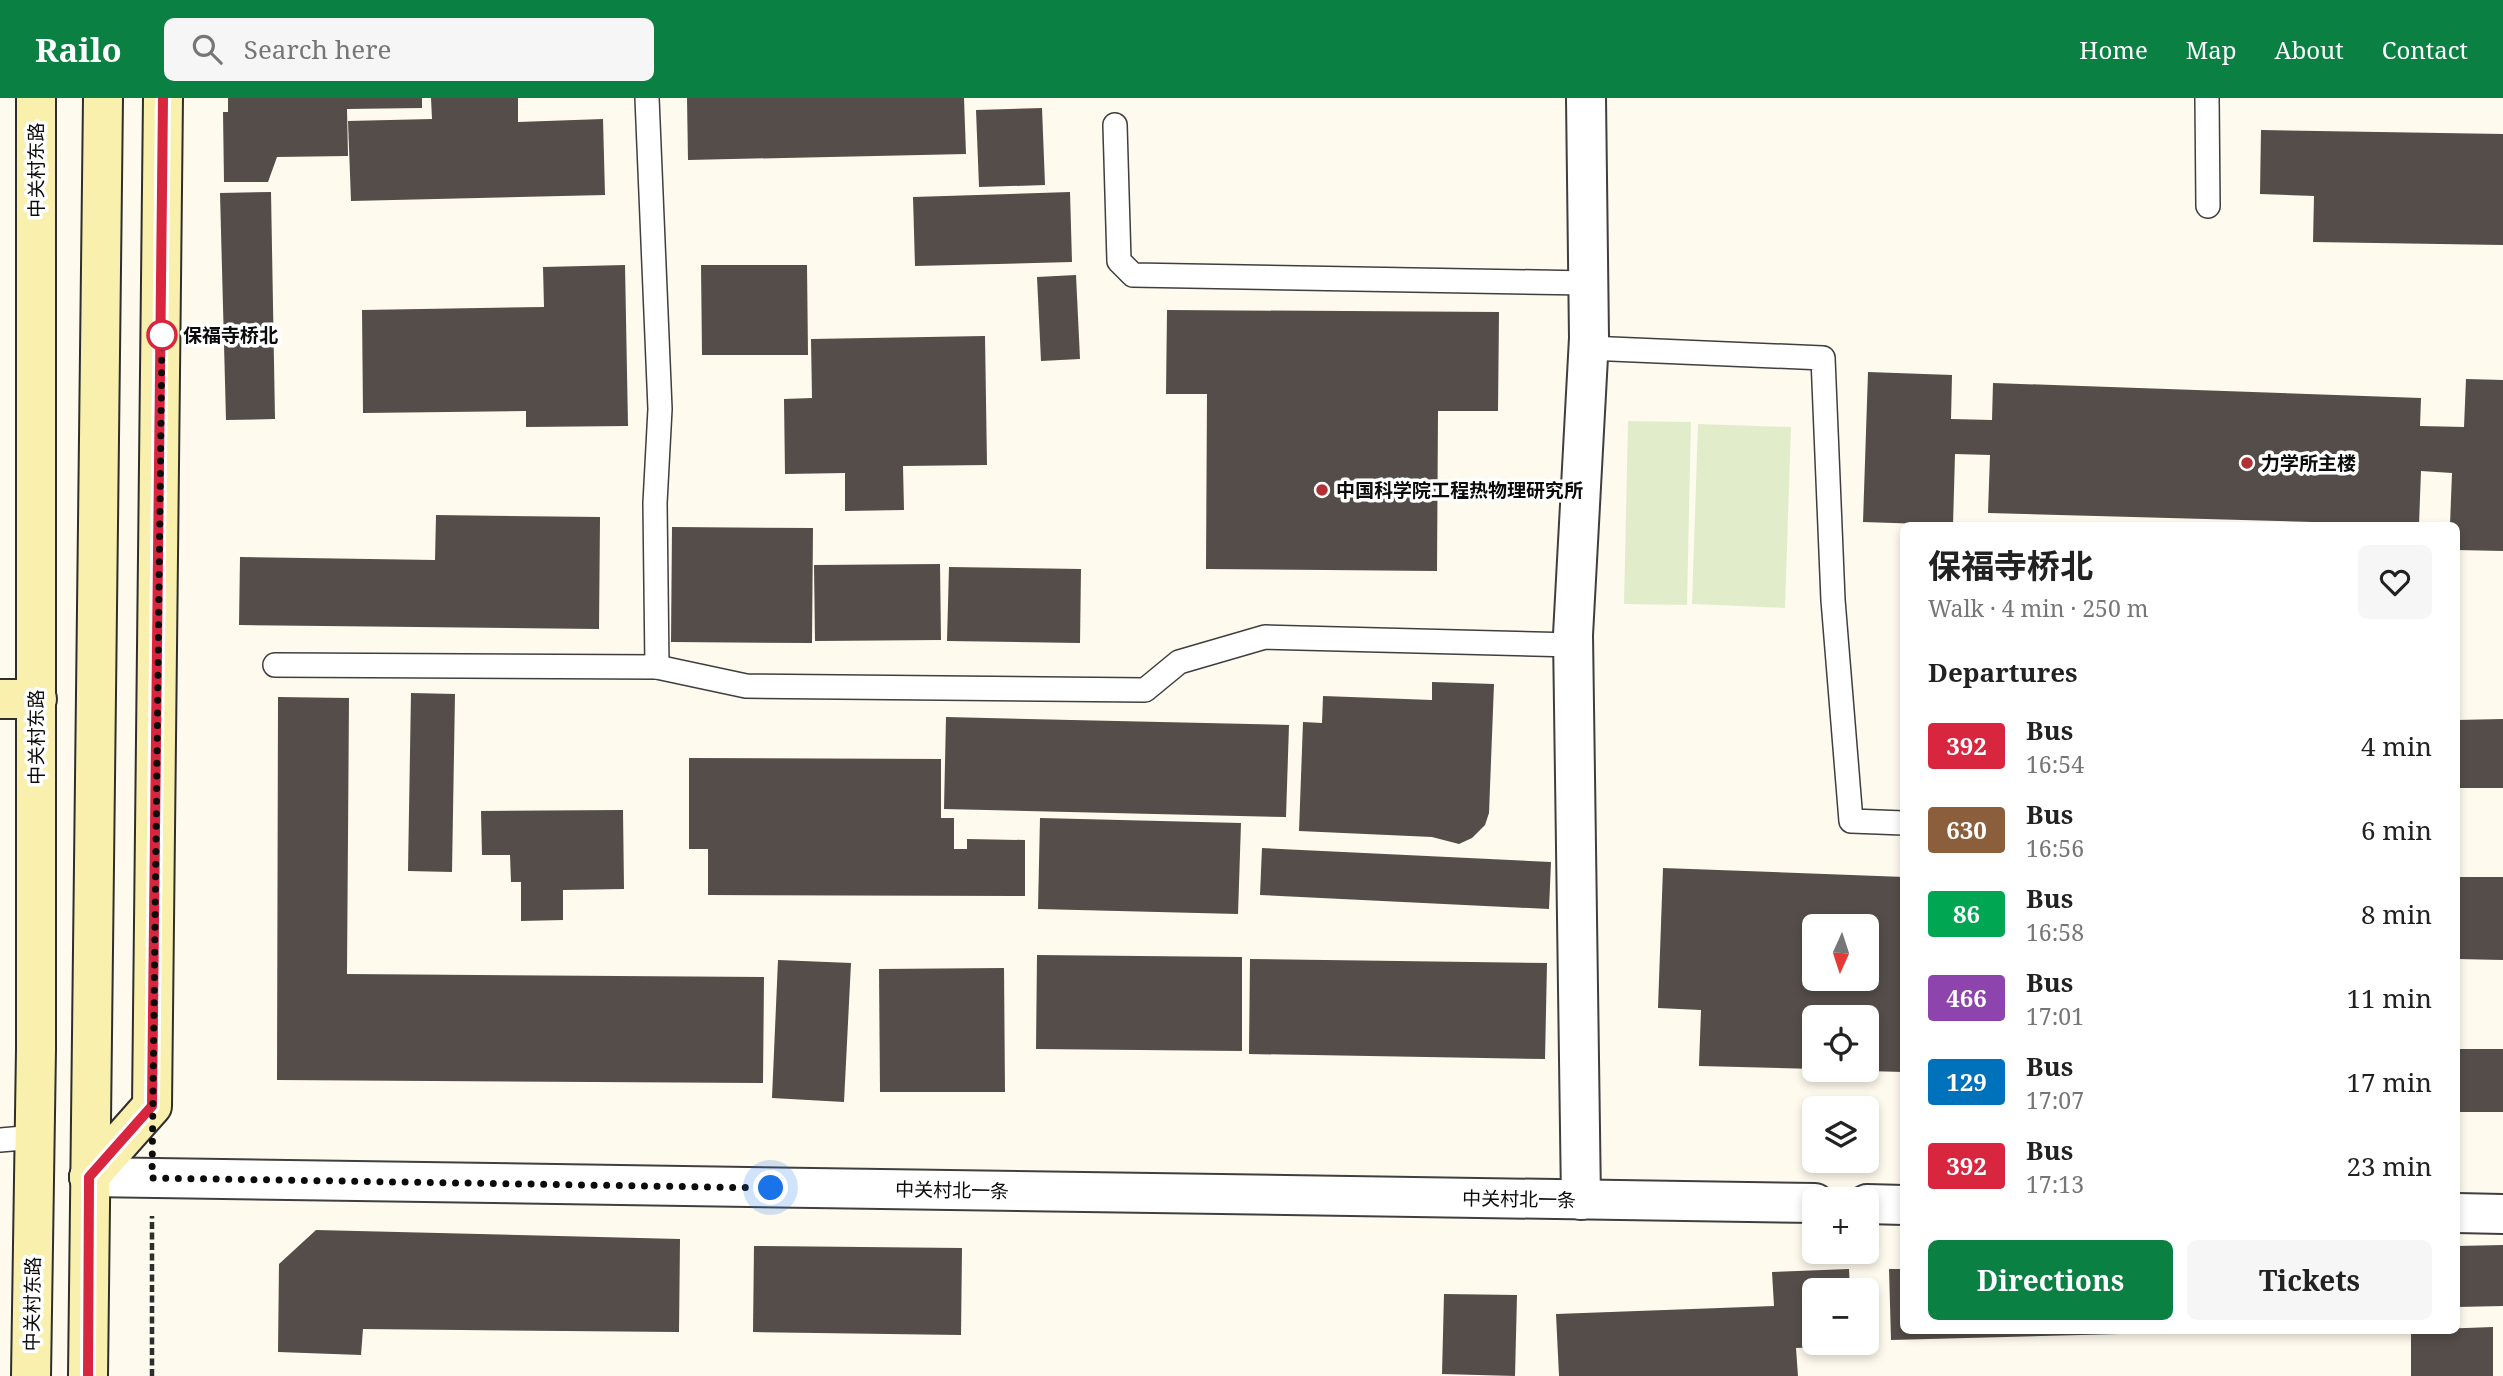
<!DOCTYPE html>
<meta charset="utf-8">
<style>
body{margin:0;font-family:"Noto Serif","Noto Sans SC",serif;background:#f6f6f6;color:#222;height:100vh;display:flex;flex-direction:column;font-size:26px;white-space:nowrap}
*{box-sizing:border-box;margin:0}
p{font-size:23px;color:#767676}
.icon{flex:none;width:38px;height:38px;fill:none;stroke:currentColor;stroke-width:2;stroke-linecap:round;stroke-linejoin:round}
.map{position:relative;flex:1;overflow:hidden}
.sheet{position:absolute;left:1900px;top:424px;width:560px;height:812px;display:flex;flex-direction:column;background:#fff;border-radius:10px;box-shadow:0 4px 10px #0003}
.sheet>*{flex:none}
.badge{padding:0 14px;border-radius:5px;font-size:24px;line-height:46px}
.needle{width:46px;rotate:183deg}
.fabs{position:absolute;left:1802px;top:816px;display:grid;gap:14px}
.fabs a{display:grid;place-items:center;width:77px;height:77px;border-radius:10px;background:#fff;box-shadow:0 4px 10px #0003;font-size:35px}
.you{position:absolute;width:35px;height:35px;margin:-18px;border:5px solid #fff;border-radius:50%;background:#1a73e8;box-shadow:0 0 0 10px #1a73e833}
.map>.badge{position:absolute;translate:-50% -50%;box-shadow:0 0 0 4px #fff}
h2{padding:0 28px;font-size:26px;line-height:63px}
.round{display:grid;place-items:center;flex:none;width:74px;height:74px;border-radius:10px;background:#f6f6f6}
.headline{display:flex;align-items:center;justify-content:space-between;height:119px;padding:0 28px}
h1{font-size:33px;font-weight:700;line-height:52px}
.button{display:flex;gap:14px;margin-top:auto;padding:14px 28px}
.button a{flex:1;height:80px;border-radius:10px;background:#0b8043;color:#fff;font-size:28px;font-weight:700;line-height:80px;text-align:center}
.button a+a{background:#f6f6f6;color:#222}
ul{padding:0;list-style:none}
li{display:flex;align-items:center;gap:21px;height:84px;padding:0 28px}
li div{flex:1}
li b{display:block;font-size:26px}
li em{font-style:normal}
li .badge{min-width:77px;font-weight:700;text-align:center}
header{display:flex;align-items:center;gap:42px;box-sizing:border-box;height:98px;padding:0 35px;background:#0b8043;color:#fff}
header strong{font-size:33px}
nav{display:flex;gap:38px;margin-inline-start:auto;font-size:24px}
.search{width:490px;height:63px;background:#f6f6f6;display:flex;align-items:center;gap:18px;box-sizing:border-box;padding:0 24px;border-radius:10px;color:#767676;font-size:26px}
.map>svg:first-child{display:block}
.pitch{fill:#e1edca}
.building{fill:#544d49;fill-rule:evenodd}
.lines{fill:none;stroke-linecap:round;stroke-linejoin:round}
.lane-casing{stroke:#3f3f3f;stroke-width:26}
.street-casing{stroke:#3f3f3f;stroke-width:42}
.secondary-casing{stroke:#2e2e2e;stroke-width:42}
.path{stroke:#2e2e2e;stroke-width:4.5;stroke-dasharray:7 3.5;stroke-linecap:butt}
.lane{stroke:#fff;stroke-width:23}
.street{stroke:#fff;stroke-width:38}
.secondary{stroke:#f9f0ad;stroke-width:38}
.line-casing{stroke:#fff;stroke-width:16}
.line{stroke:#d7263d;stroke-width:10}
.walk{stroke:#0c0c0c;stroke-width:7;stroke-dasharray:0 12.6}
.stop-dot{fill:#fff;stroke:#d7263d;stroke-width:3.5}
.poi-dot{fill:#b12f36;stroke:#fff;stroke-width:2.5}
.labels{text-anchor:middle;stroke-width:7;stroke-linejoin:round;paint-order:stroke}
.street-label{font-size:19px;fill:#0c0c0c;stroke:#fff}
.stop-label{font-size:19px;font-weight:bold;fill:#0c0c0c;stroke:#fff;text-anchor:start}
.poi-label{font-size:19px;font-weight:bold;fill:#0c0c0c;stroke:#fff;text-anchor:start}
</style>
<header>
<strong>Railo</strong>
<div class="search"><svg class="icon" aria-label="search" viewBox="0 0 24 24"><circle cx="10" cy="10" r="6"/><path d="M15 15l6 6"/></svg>Search here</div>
<nav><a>Home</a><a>Map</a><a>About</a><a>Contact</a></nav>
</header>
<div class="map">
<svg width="2503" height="1278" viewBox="0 0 2503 1278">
<rect width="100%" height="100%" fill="#fefaed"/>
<g class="pitch">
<path d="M1628,323L1691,324L1687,507L1624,506Z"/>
<path d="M1698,326L1791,329L1785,510L1692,506Z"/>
</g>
<g class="building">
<path d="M228,0H422V10L347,11L348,58L277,59L268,84H224L223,14H228Z"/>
<path d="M431,0H518V24L603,21L605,97L351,103L348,23L432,21Z"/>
<path d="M687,0H964L966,56L688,62Z"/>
<path d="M1042,10L1045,87L979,89L976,12Z"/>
<path d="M2261,32L2503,36V147L2313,144L2314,98L2260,96Z"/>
<path d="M271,94L275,321L226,322L220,95Z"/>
<path d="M1070,94L1072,164L915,168L913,99Z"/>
<path d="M625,167L628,328L526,329V313L363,315L362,212L544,209L543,169Z"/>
<path d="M701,167H807L808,257H702Z"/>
<path d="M1076,177L1080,261L1041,263L1037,179Z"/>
<path d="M1167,212L1499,214L1498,313H1438L1437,473L1206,471L1207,296H1166Z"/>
<path d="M985,238L987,367L903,368L904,412L845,413V375L785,376L784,301L812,300L811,241Z"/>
<path d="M1868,274L1952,277L1951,321L1992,322L1993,285L2421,300L2420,328L2464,329L2466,281L2503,282V453L2457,452V427H2450L2452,375L2421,373L2419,427L1988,415L1990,357L1955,356L1953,427L1863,424Z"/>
<path d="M436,417L600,419L599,531L239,527L240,459L435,462Z"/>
<path d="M672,429L813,430L812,545L671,544Z"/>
<path d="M940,466L941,542L815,543L814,467Z"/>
<path d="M949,469L1081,471L1080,545L947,543Z"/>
<path d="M1432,584L1494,586L1489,715L1485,727L1472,740L1459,746L1432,739L1299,733L1303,624L1322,625L1323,598L1432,602Z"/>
<path d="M411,595L455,596L452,774L408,773Z"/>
<path d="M278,599L349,600L347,876L764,879L763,985L277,982Z"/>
<path d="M946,619L1289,627L1286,719L944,711Z"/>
<path d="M2503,621V690H2457V622Z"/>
<path d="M689,660L941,661V720H954V751H967V741L1025,742V798L708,797V751H689Z"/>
<path d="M623,712L624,791L563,792V822L521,823V784H511L510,757H482L481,713Z"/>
<path d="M1040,720L1241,725L1238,816L1038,811Z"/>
<path d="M1262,750L1551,764L1549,811L1260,797Z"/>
<path d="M1663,770L1904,779V974L1867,973V919H1815V971L1699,968L1701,912L1658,910ZM1815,828H1867V880H1815Z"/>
<path d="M2457,779H2503V862L2457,861Z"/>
<path d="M1037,857L1242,859V953L1036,951Z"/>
<path d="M1250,861L1547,865L1545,961L1249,956Z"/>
<path d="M778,862L851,865L844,1004L772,1000Z"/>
<path d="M1004,870L1005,994H880L879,871Z"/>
<rect x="2457" y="951" width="46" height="63"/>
<path d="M316,1132L680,1141L679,1234L363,1231L361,1257L278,1254L279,1166Z"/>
<path d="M2503,1147V1208L2457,1209V1148Z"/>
<path d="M754,1148L962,1150L961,1237L753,1234Z"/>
<path d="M1849,1171L1850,1192H1815V1244H1851V1248L1796,1250L1798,1278H1559L1556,1216L1774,1208L1772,1174Z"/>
<path d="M1889,1171H1904V1232L2199,1234L1891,1242Z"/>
<path d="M1444,1196L1517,1197L1515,1278L1442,1276Z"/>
<path d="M2493,1229V1278H2411V1232Z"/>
</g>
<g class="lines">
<defs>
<g id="lane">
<path d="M2207,0L2208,108"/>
<path d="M1115,27L1119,163L1133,177L1588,185"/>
<path d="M1588,250L1823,260L1833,502L1851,723L1904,725"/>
<path d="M275,567L657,569L655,405L660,311L647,0"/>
<path d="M657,569L746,588L1145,592L1179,564L1265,539L1574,547"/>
<path d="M0,1042L35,1039"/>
</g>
<g id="street">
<path d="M89,1079L1815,1105"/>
<path d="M1581,1102L1573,537L1589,240L1586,0"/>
<path d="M1867,1106L1904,1107"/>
<path d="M2457,1115L2503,1116"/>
</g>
<g id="secondary">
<path d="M0,601H37"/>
<path d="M89,1079L152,1008L163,0"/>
<path d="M31,1278L36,951V0"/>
<path d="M88,1278L103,0"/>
</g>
</defs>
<use href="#lane" class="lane-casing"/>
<use href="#street" class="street-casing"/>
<use href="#secondary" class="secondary-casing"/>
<path class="path" d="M152,1278V1118"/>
<use href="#lane" class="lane"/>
<use href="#street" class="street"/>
<use href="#secondary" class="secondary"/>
</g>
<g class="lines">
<defs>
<path id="line" d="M88,1278L89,1079L152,1008L163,0"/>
</defs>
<use href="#line" class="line-casing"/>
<use href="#line" class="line"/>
<path class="walk" d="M162,237L152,1080L771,1090"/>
</g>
<circle class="stop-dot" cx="162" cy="237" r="14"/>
<g class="poi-dot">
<circle cx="2247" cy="365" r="7"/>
<circle cx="1322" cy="392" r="7"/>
</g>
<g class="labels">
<g class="street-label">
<text transform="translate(36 72) rotate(-90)" y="7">中关村东路</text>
<text transform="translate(36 639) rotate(-90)" y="7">中关村东路</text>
<text transform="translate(952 1092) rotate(1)" y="7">中关村北一条</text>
<text transform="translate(1519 1101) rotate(1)" y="7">中关村北一条</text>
<text transform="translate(32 1206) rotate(-89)" y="7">中关村东路</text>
</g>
<g class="stop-label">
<text x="183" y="244">保福寺桥北</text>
</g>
<g class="poi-label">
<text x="2261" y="372">力学所主楼</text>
<text x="1336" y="399">中国科学院工程热物理研究所</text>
</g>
</g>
</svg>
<div class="fabs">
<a><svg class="needle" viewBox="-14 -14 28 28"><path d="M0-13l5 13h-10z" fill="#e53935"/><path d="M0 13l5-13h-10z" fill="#767676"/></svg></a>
<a><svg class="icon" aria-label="locate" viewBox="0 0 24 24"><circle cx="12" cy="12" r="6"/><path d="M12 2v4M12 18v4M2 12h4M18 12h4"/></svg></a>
<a><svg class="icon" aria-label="layers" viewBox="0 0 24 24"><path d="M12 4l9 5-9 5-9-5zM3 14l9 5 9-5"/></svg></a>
<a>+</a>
<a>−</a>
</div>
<div class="you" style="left:771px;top:1090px"></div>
<section class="sheet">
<div class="headline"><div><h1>保福寺桥北</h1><p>Walk · 4 min · 250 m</p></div><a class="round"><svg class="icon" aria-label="heart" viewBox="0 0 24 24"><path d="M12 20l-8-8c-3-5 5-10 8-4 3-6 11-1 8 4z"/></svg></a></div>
<h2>Departures</h2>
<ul>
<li><span class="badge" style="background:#d7263d;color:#fff">392</span><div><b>Bus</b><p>16:54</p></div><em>4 min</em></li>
<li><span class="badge" style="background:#8b5e3c;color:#fff">630</span><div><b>Bus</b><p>16:56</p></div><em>6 min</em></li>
<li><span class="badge" style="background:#00a651;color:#fff">86</span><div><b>Bus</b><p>16:58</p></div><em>8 min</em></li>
<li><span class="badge" style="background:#8e44ad;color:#fff">466</span><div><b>Bus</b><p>17:01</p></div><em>11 min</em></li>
<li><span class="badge" style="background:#0072bc;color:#fff">129</span><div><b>Bus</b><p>17:07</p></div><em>17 min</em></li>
<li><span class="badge" style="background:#d7263d;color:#fff">392</span><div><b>Bus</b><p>17:13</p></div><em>23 min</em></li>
</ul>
<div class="button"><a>Directions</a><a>Tickets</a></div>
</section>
</div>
